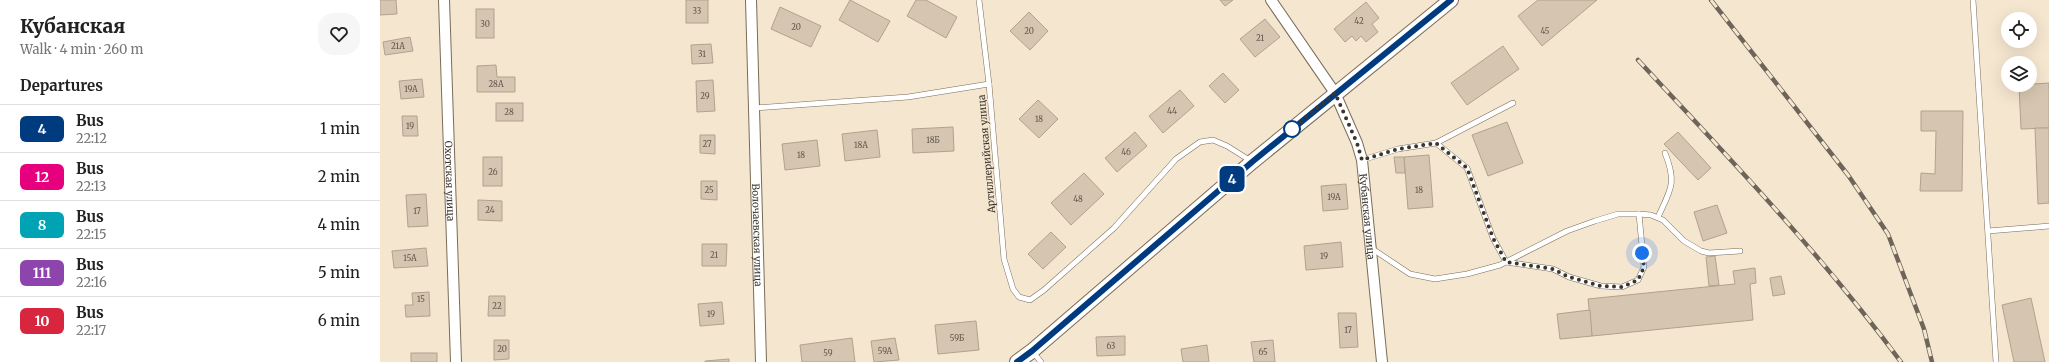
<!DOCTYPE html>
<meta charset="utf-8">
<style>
body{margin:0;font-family:Merriweather,serif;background:#f6f6f6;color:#222;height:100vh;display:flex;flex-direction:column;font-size:15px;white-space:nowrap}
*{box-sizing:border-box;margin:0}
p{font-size:13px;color:#767676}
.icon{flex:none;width:22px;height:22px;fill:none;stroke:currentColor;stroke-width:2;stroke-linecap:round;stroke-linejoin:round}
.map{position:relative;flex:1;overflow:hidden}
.side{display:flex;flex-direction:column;background:#fff;width:380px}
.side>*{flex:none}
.badge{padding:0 8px;border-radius:6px;font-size:14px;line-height:26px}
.controls{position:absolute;left:1621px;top:12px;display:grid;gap:8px}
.controls a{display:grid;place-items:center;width:36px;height:36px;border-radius:50%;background:#fff;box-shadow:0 4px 16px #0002;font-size:20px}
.you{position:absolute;width:20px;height:20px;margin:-10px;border:3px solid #fff;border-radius:50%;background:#1a73e8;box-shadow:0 0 0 6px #1a73e833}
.map>.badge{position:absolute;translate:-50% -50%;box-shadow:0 0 0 2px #fff}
h2{padding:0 20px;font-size:15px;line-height:36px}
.round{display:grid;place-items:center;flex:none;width:42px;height:42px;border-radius:16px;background:#f6f6f6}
.headline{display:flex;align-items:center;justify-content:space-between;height:68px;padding:0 20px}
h1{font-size:19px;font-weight:800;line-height:30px}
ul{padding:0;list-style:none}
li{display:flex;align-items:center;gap:12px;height:48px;padding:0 20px;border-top:1px solid #e0e0e0}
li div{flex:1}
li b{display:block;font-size:15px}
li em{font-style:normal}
li .badge{min-width:44px;font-weight:700;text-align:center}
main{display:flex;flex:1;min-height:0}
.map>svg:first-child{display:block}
.building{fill:#d6c6b1;stroke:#b1a28d}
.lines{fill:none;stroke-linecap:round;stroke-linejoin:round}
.service-casing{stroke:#7a6c58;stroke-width:6}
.minor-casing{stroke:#7a6c58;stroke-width:12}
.secondary-casing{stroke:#7a6c58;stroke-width:16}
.service{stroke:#fff;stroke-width:5}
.minor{stroke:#fff;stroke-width:10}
.secondary{stroke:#fff;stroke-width:14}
.rail-casing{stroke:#6d6559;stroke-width:4.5}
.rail{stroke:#f5e6d0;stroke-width:3;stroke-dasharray:9;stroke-linecap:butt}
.line-casing{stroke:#fff;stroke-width:9}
.line{stroke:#003b80;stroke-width:6}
.walk{stroke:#3b352d;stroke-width:4;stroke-dasharray:0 7.2}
.stop-dot{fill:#fff;stroke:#003b80;stroke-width:2}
.labels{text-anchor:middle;stroke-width:3;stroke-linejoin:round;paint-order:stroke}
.number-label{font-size:8px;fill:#62594e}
.street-label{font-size:10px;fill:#3b352d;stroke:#f5e6d0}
</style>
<main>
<section class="side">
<div class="headline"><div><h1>Кубанская</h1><p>Walk · 4 min · 260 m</p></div><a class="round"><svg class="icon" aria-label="heart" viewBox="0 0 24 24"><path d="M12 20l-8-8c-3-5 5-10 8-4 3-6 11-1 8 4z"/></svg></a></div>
<h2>Departures</h2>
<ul>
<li><span class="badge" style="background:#003b80;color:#fff">4</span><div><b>Bus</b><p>22:12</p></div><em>1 min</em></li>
<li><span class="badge" style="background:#e6007e;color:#fff">12</span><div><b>Bus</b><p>22:13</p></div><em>2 min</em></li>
<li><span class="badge" style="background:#00a3b4;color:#fff">8</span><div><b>Bus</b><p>22:15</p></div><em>4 min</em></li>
<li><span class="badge" style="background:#8e44ad;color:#fff">111</span><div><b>Bus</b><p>22:16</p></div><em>5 min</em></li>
<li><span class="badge" style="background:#d7263d;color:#fff">10</span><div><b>Bus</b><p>22:17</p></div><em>6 min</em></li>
</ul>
</section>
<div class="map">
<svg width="1669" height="362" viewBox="0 0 1669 362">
<rect width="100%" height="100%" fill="#f5e6d0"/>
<g class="building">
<path d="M0,0H16L17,14L0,15Z"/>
<rect x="306" y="0" width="22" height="23"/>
<path d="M470,0L510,21L498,42L459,20Z"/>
<path d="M536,0H546L577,17L566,38L527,16Z"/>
<path d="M840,0H853L845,6Z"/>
<path d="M1158,0H1217L1162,46L1138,16Z"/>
<path d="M986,2L999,18L992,24L998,32L986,42L981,36L976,41L972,36L965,42L954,29Z"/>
<path d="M400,7L441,26L431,47L391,29Z"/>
<rect x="96" y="9" width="18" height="29"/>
<path d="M649,12L668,31L650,50L630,31Z"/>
<path d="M885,19L900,37L875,57L860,39Z"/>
<path d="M30,37L33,51L5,55L3,42Z"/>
<path d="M331,44L333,63L312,64L311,45Z"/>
<path d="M1123,46L1139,69L1087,105L1071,83Z"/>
<path d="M116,65L117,77H135V92H97V66Z"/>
<path d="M843,73L859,90L845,103L829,86Z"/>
<path d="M42,79L44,97L21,99L19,81Z"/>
<path d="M333,80L335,111L317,112L316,81Z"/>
<path d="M1669,83V128L1641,129L1639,85Z"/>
<path d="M800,90L814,106L783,133L769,116Z"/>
<path d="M658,100L678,119L659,138L639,119Z"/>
<rect x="116" y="103" width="27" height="18"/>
<path d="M1541,111H1583L1582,191H1540L1541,173L1555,174L1556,131H1541Z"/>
<path d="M22,116H37L38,136H23Z"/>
<path d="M1127,122L1143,163L1108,176L1092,135Z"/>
<path d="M573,127L574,151L533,153L532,129Z"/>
<path d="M1655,128H1669V203L1658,204Z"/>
<path d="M497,130L500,157L465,161L462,134Z"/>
<path d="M755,132L767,146L737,172L725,158Z"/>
<path d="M1298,132L1331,168L1318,180L1284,144Z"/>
<path d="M320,135H335V154L320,153Z"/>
<path d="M437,140L440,166L405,170L402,144Z"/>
<path d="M1049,155L1053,207L1028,209L1024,157Z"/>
<rect x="103" y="157" width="19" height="29"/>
<path d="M1014,157H1024L1025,173H1016Z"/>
<path d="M704,173L724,194L691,225L671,203Z"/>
<path d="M321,181H337V200L321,199Z"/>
<path d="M966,184L968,209L943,211L941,186Z"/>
<path d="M46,194L48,226L28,227L26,195Z"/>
<path d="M98,200L122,201V221L98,220Z"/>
<path d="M1337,205L1347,233L1323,241L1314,212Z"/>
<path d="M671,232L686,247L663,269L648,254Z"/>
<path d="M961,242L963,267L926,270L924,246Z"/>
<path d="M322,244H347L346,266H322Z"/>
<path d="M46,248L48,266L14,268L12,251Z"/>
<path d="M1335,256L1339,285L1329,286L1326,257Z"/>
<path d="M1375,268L1376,283L1370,284L1373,320L1212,336L1208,299L1355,284L1353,271Z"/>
<path d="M1401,276L1405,294L1393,296L1390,278Z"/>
<path d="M49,292L50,316L26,317L25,305H33L32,293Z"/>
<path d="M109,296H125V316H108Z"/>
<path d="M1651,298L1665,362H1634L1622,305Z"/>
<path d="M342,302L344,324L320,326L318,304Z"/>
<path d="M1210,310L1212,336L1180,339L1177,314Z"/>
<path d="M958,313H976L978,347L960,348Z"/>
<path d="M596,321L599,350L558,354L555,325Z"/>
<path d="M745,336V355L717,356L716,337Z"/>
<path d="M472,338L475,362H422L420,345Z"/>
<path d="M515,338L519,360L494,362L491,341Z"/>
<path d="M114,340H129V359L114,360Z"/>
<path d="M893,340L895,362H874L871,342Z"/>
<path d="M827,345L829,362H803L801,349Z"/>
<rect x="31" y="353" width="26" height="9"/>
<path d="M349,359V362H325V361Z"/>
</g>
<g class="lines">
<defs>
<g id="service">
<path d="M599,0L609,84L624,259L633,289L639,297L650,300L664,290L734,228L796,159L820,142L833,140L847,146L871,161"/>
<path d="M1593,0L1616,362"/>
<path d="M375,108L528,97L609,84"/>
<path d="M1056,143L1087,168L1113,238L1126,262L1173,269L1189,277L1221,286L1242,287L1258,280L1264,267L1259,214"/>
<path d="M982,160L1018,149L1056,143L1133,103"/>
<path d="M1278,217C1291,189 1297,183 1285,153"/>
<path d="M1608,231L1669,226"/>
<path d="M991,248L1030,274L1055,279L1087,274L1120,265L1187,231L1215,221L1238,214H1259L1271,215L1283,220L1304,241L1321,251L1329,253L1360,251"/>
<path d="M653,352L661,362"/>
</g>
<g id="minor">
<path id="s1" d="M64,0L76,362"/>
<path id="s2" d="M371,0L381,362"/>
<path id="s3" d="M891,0L955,93L977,143L982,160L1002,362"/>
</g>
<path id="secondary" d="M637,362L652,351L872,162L1071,0"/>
</defs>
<use href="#service" class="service-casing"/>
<use href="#minor" class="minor-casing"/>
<use href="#secondary" class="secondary-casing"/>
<use href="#service" class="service"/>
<use href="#minor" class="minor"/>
<use href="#secondary" class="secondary"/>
<defs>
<g id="rail">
<path d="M1331,0L1468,175L1508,234L1544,329L1552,362"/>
<path d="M1258,60C1349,158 1442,255 1521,362"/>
</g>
</defs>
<use href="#rail" class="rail-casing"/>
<use href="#rail" class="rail"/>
</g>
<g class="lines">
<defs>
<path id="line" d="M637,362L652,351L872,162L1071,0"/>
</defs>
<use href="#line" class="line-casing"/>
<use href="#line" class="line"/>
<path class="walk" d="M912,129L908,132L955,93L977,143L982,160L1018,149L1056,143L1087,168L1113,238L1126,262L1173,269L1189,277L1221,286L1242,287L1258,280L1264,267L1262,253"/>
</g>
<circle class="stop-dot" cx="912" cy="129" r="8"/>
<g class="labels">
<g class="number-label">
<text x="317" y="14">33</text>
<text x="979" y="24">42</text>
<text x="105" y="27">30</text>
<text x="416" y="30">20</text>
<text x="649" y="34">20</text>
<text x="1165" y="34">45</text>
<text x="880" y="41">21</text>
<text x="18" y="49">21А</text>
<text x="322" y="57">31</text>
<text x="116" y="87">28А</text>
<text x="31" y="92">19А</text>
<text x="325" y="99">29</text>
<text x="792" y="114">44</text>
<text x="129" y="115">28</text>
<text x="659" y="122">18</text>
<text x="30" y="129">19</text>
<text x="553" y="143">18Б</text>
<text x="327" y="147">27</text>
<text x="481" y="148">18А</text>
<text x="746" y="155">46</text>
<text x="421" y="158">18</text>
<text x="113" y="175">26</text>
<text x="329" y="193">25</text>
<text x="1039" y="193">18</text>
<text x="954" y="200">19А</text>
<text x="698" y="202">48</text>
<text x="110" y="213">24</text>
<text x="37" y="214">17</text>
<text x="334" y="258">21</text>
<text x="944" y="259">19</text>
<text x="30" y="261">15А</text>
<text x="41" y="302">15</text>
<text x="117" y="309">22</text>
<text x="331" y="317">19</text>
<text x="968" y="333">17</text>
<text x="577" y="341">59Б</text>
<text x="731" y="349">63</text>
<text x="122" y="352">20</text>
<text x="505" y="354">59А</text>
<text x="883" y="355">65</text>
<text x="448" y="356">59</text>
</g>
<g class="street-label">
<text transform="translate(606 154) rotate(-95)" y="4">Артиллерийская улица</text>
<text dy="4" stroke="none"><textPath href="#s1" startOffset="181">Охотская улица</textPath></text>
<text dy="4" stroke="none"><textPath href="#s3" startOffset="242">Кубанская улица</textPath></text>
<text dy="4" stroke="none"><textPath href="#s2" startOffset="235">Волочаевская улица</textPath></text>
</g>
</g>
</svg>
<div class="controls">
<a><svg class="icon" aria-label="locate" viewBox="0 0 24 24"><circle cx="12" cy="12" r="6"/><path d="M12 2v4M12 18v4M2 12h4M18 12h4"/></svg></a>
<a><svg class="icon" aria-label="layers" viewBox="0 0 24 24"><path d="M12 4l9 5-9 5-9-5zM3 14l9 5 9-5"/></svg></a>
</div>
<div class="you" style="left:1262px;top:253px"></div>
<b class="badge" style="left:852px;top:179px;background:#003b80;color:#fff">4</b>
</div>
</main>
